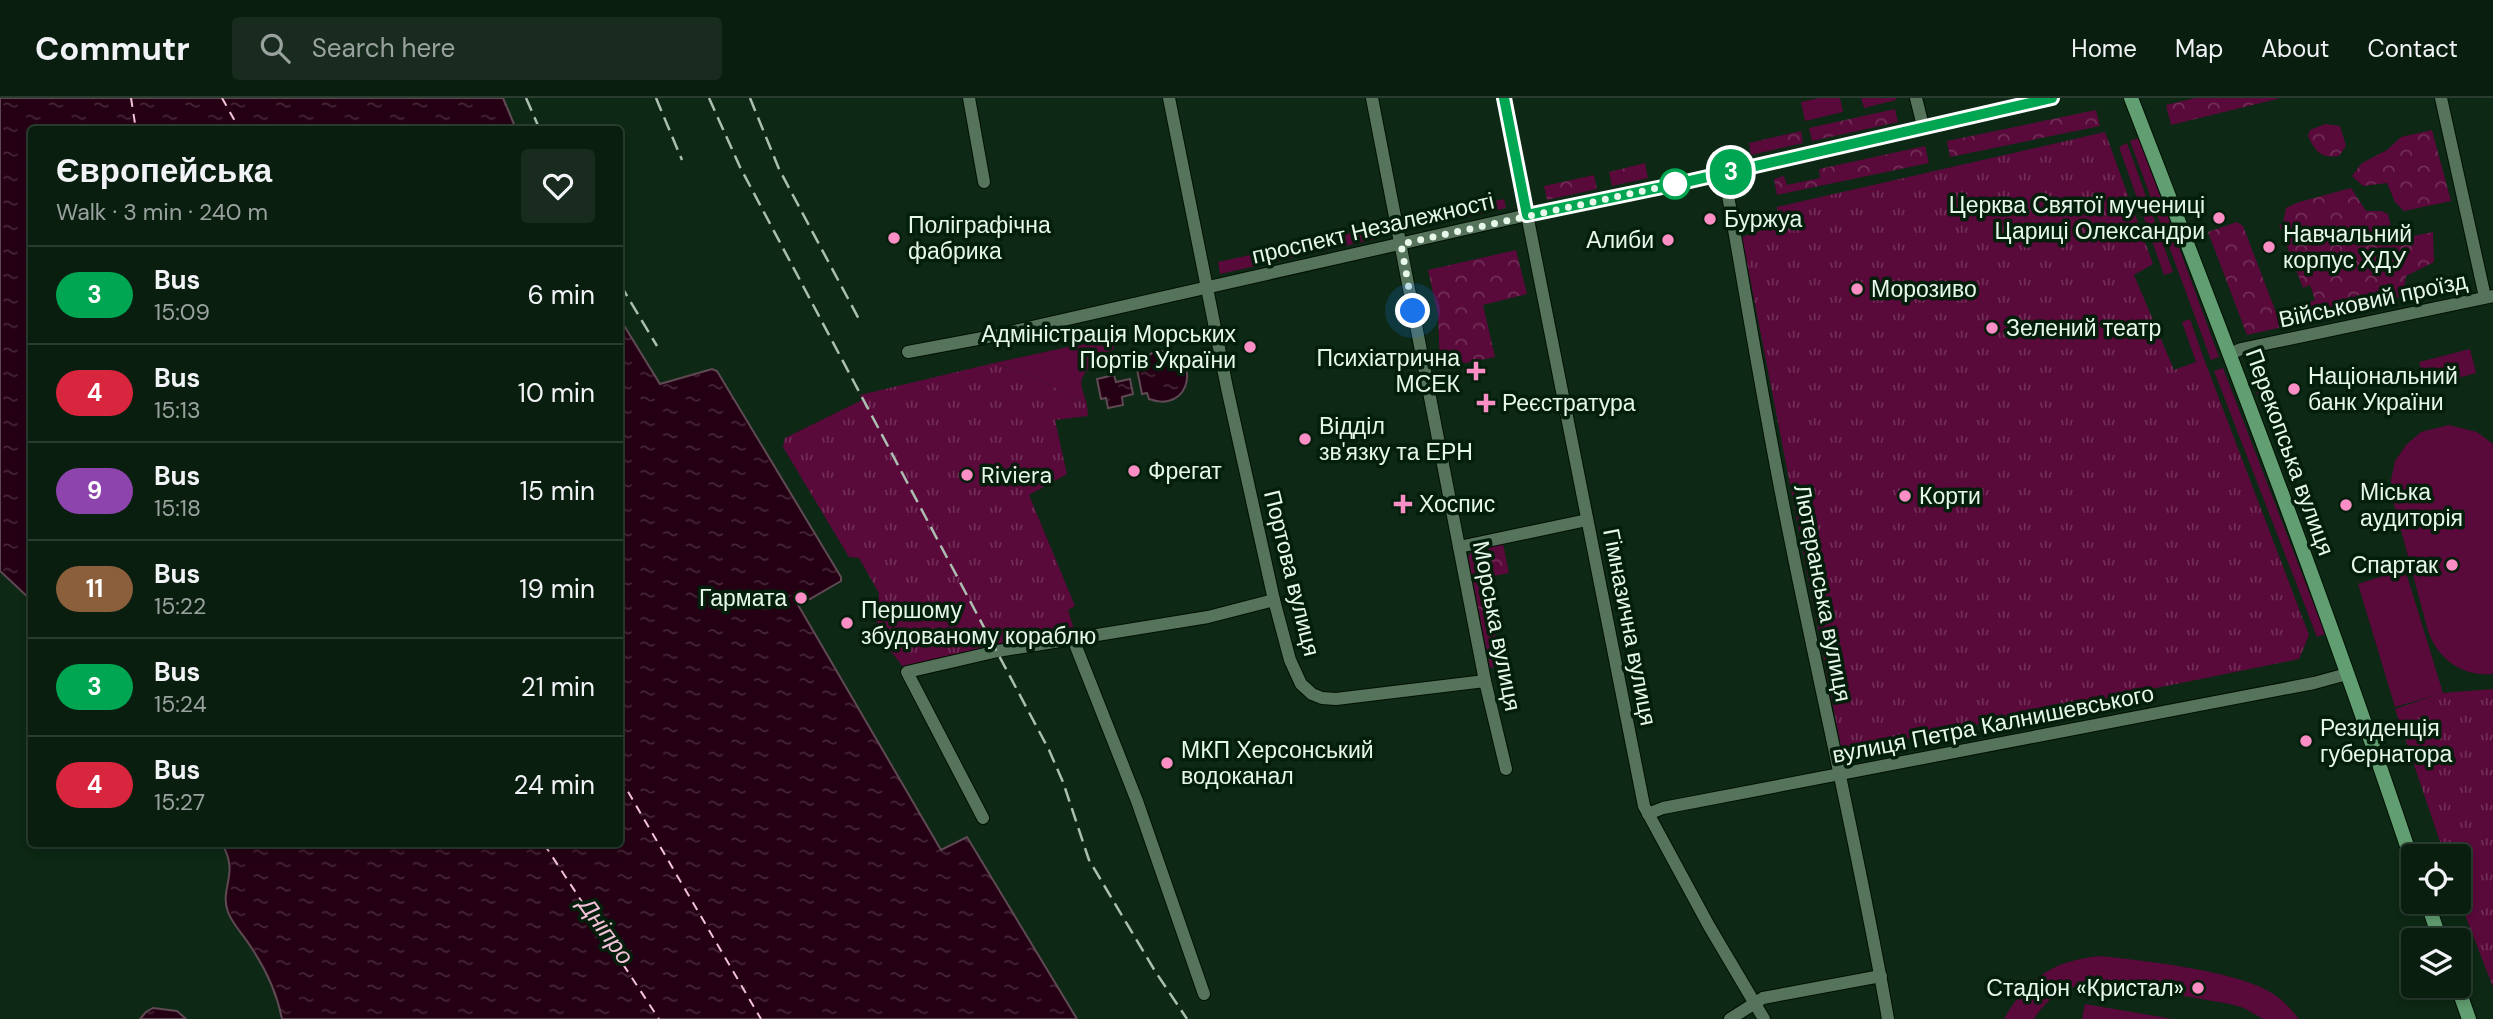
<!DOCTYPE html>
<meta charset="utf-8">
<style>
body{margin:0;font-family:"DM Sans",sans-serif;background:#182b1e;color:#f1f3f6;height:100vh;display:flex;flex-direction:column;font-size:26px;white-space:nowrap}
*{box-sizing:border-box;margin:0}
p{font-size:23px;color:#99a29f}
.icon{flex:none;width:38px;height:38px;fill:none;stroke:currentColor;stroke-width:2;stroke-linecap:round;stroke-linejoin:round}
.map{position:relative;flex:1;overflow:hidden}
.side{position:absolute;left:28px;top:28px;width:595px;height:721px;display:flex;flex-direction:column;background:#0a1e10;border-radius:7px;box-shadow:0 4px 10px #0003,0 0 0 2px #2a3c30}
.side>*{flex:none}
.badge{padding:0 14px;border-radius:23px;font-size:24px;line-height:46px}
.fabs{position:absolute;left:2401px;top:746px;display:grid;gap:14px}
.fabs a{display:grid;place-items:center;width:70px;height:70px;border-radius:7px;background:#0a1e10;box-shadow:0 4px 10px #0003,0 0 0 2px #2a3c30;font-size:35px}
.you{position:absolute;width:35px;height:35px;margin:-18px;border:5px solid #fff;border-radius:50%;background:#1a73e8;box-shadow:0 0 0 10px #1a73e833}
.map>.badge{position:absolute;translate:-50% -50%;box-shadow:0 0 0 4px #fff}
.round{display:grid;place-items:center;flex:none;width:74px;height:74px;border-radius:7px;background:#182b1e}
.head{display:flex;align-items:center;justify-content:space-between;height:119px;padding:0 28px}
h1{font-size:33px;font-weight:700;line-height:52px}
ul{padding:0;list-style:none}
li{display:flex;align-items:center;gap:21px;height:98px;padding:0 28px;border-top:2px solid #2a3c30}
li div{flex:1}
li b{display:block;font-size:26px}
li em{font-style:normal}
li .badge{min-width:77px;font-weight:700;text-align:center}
header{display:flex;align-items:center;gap:42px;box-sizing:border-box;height:98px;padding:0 35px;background:#0a1e10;border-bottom:2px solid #2a3c30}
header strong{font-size:33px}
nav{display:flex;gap:38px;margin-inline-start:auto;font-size:24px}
.search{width:490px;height:63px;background:#182b1e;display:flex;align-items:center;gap:18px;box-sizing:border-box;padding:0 24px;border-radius:7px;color:#99a29f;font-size:26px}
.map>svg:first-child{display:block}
.grass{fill:#59093a}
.forest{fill:url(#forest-crowns)}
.park{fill:url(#park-tufts)}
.water{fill:url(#water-ripples);stroke:#5f4a54;stroke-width:2}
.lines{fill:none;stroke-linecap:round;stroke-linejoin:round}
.ferry{stroke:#f4c2d8;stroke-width:2;stroke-dasharray:9 7;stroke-linecap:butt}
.minor-casing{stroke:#001002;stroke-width:14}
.major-casing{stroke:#001002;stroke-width:16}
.minor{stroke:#56735c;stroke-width:12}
.major{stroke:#619e71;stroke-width:14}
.rail{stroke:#abbeb0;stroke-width:2.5;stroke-dasharray:14 7;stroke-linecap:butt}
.line-casing{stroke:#fff;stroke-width:16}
.line{stroke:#00a651;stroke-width:10}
.walk{stroke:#e7f7ea;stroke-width:7;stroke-dasharray:0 12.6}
.stop-dot{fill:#fff;stroke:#00a651;stroke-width:3.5}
.poi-dot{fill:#fb8fc5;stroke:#041e0c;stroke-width:2.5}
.labels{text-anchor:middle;stroke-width:7;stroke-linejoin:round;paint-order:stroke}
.poi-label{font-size:23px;fill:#e7f7ea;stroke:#041e0c;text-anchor:start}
.street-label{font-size:23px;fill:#e7f7ea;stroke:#041e0c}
.water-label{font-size:24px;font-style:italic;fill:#f4c2d8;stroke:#041e0c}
</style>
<header>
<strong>Commutr</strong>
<div class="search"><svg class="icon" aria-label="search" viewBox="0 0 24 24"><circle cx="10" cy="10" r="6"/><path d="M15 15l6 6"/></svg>Search here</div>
<nav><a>Home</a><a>Map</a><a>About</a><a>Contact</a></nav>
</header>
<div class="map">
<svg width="2493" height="921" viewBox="0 0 2493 921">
<defs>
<pattern id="forest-crowns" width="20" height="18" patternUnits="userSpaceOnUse" patternTransform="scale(1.75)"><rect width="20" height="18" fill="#59093a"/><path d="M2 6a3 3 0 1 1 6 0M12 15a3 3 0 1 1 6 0" fill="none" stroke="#712e57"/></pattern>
<pattern id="park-tufts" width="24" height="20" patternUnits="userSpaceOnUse" patternTransform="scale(1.75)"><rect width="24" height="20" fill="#59093a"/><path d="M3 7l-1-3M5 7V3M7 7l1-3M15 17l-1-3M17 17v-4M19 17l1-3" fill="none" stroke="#712e57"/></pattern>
<pattern id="water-ripples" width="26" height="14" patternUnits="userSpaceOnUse" patternTransform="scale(1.75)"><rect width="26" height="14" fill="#250014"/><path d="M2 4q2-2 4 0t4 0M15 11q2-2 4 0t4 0" fill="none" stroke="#452636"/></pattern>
</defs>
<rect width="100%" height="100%" fill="#0d2815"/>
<g class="grass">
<path d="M1819,0H1840L1843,14L1805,23L1801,4Z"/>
<path d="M1861,0H1896V2L1864,10Z"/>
<path d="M2139,40L2219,259L2211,262L2130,43Z"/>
<path d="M2127,45L2173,174L2164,177L2119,49Z"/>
<path d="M1378,129L1380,140L1220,176L1218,164Z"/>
<path d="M2190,221L2204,261L2196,264L2182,224Z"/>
<path d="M1118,238L1113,252L1092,260L1093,266C1076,282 1081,286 1087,307L1036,280L994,265Z"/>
<path d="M2470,251L2476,275L2426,289L2419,264Z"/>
<path d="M2223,270L2325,536L2317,539L2214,273Z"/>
<path d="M2449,327L2477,334L2493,346V576C2462,579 2438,561 2428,533L2393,402L2391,382L2395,363L2406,347L2421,334Z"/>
<path d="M2405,471L2443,595L2395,609L2358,486Z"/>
<path d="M2099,858C2142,862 2237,873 2272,895C2283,902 2291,911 2299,921H2263L2244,910L2230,906C2205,902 2180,897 2155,893C2109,885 2064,874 2034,921H2004C2027,880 2053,863 2099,858Z"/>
<path d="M2085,906L2173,921H2082Z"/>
</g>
<g class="forest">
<path d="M2195,0H2281L2171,27L2166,7Z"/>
<path d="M1895,11L1898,24L1812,43L1809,30Z"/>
<path d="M2096,12L2100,28L1950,59L1947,43Z"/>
<path d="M2325,26L2340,28L2346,48L2339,58C2321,61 2315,53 2308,38L2310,32Z"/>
<path d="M2432,32L2451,103L2404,113L2395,104L2387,85L2363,88L2352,78L2362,65L2387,52L2401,39Z"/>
<path d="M1801,33L1803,45L1751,57L1749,45Z"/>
<path d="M1925,48L1929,65L1777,97L1774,81L1784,78L1787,87L1820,80L1819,71Z"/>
<path d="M1645,65L1648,80L1612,88L1609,74Z"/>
<path d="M1594,77L1597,91L1547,102L1544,88Z"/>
<path d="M2351,90L2366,113H2381L2388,116L2394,142L2433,134L2434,164L2406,178L2403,198L2367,210L2247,237L2208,134L2237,124L2243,128L2277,217L2315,202L2310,187L2303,190L2279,127L2283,125L2286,110L2299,104Z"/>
<path d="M1504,101L1506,110L1416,131L1414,122Z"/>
<path d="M1516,152L1527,196L1483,207L1495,259L1440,270L1438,217L1428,172Z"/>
<path d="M2257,280L2283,349L2278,350L2252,282Z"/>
<path d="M1503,446L1509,475L1483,480L1502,567L1490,570L1468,459L1472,453Z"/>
</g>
<g class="park">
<path d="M2105,34L2153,166L2134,177L2174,272L2204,261L2309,537L2299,561L1842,654L1742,139L1777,127V109Z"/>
<path d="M994,265L1036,280L1087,307L1088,318L1055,322L1067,376L1029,397L1075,508L1068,512L1077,541L907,574L876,534L879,495L859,460L849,459L783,349L785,340L862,302L860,297Z"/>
<path d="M2493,591V889L2459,801V758H2445L2395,611L2442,595Z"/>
</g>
<g class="water">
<path d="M0,0H503L516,31L32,32L31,502L0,473Z"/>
<path d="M620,221L660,286L712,271L717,273L841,479V483L810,501H807L801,493L794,500L941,752L967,739L1077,921H282C277,895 264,868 249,846C242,835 233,827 228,814C219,790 240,776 222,746H620Z"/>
<path d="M1159,253C1203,254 1192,317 1149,301L1147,295L1142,296L1137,271L1142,270L1141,264L1152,255Z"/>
<path d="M1114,277L1116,284L1130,281L1133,296L1122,299L1123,307L1108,310L1106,300L1101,301L1097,281Z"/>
<path d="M153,910L177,913L186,921H140L146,914Z"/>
</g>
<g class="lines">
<g class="ferry">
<path d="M131,0L136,32"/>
<path d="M222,0L240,32"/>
<path d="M620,680L761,921"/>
<path d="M544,746L659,921"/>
</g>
<defs>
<g id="minor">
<path d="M969,0L984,84"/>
<path d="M1169,0L1227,290L1274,502L1290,562L1301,586L1312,596L1322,600L1336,601L1485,583"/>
<path d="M1372,0L1485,583L1506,671"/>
<path d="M1504,0L1644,708L1709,828L1764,921"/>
<path d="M1916,0L1923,28"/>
<path d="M2441,0L2485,199"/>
<path d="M1724,75C1746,197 1765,319 1790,440C1822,600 1860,760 1888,921"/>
<path d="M908,254L988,239L1514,120L1708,79L2052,0"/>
<path d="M2230,256L2241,251L2493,198"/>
<path d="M1459,449L1587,422"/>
<path d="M1073,541L1137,703L1204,896"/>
<path d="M1648,716L1663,710L2314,585L2347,576"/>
<path d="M983,720L907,574L998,553L1208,519L1274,502"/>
<path d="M1730,921L1763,900L1881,878"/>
</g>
<g id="major">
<path d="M2131,0C2229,253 2327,508 2413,766"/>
<path d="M2427,803L2440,842"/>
<path d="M2457,887L2469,921"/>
</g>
</defs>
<use href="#minor" class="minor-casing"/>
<use href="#major" class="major-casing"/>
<use href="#minor" class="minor"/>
<use href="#major" class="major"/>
<g class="rail">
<path d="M526,0L540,32"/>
<path d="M656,0L682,62"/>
<path d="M709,0L740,69L1049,652L1063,684L1089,762L1155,873L1187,921"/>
<path d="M750,0L779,71L861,225"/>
<path d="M620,186L657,248"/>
</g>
</g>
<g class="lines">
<defs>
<path id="line" d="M1504,0L1527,117L1677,86L2052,0"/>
</defs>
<use href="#line" class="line-casing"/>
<use href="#line" class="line"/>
<path class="walk" d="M1413,213L1401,146L1675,86"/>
</g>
<circle class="stop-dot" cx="1675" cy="86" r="14"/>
<g class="poi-dot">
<circle cx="2219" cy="120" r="7"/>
<circle cx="1710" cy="121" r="7"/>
<circle cx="894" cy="140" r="7"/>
<circle cx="1668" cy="142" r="7"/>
<circle cx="2269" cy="149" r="7"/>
<circle cx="1857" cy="191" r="7"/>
<circle cx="1992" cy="230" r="7"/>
<circle cx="1250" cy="249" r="7"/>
<path d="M1472.5 262.5h7v7h7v7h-7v7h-7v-7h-7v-7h7z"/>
<circle cx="2294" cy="291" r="7"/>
<path d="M1482.5 294.5h7v7h7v7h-7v7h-7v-7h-7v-7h7z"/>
<circle cx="1305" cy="341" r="7"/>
<circle cx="1134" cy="373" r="7"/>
<circle cx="967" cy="377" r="7"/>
<circle cx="1905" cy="398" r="7"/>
<path d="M1399.5 395.5h7v7h7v7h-7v7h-7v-7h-7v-7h7z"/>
<circle cx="2346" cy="407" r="7"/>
<circle cx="2452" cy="467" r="7"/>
<circle cx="801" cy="500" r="7"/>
<circle cx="847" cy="525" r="7"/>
<circle cx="2306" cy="643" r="7"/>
<circle cx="1167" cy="665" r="7"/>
<circle cx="2198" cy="890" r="7"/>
</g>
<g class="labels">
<g class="poi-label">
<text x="2205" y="115" text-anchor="end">Церква Святої мучениці<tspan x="2205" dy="26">Цариці Олександри</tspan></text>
<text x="1724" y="129">Буржуа</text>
<text x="908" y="135">Поліграфічна<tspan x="908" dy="26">фабрика</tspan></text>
<text x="2283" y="144">Навчальний<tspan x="2283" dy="26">корпус ХДУ</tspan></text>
<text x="1654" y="150" text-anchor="end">Алиби</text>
<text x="1871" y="199">Морозиво</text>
<text x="2006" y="238">Зелений театр</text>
<text x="1236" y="244" text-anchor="end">Адміністрація Морських<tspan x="1236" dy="26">Портів України</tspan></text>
<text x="1460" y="268" text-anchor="end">Психіатрична<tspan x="1460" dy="26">МСЕК</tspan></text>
<text x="2308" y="286">Національний<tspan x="2308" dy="26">банк України</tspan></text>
<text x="1502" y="313">Реєстратура</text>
<text x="1319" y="336">Відділ<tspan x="1319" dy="26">зв'язку та ЕРН</tspan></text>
<text x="1148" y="381">Фрегат</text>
<text x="981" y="385">Riviera</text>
<text x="2360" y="402">Міська<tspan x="2360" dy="26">аудиторія</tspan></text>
<text x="1919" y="406">Корти</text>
<text x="1419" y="414">Хоспис</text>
<text x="2438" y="475" text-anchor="end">Спартак</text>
<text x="787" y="508" text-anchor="end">Гармата</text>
<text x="861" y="520">Першому<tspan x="861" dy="26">збудованому кораблю</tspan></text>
<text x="2320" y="638">Резиденція<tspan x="2320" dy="26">губернатора</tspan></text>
<text x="1181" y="660">МКП Херсонський<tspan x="1181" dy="26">водоканал</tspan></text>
<text x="2184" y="898" text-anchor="end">Стадіон «Кристал»</text>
</g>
<g class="street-label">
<text transform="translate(1373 130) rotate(-13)" y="8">проспект Незалежності</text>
<text transform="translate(2373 202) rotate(-12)" y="8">Військовий проїзд</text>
<text transform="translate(2290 354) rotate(70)" y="8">Перекопська вулиця</text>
<text transform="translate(1292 475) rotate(76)" y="8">Портова вулиця</text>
<text transform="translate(1823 495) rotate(79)" y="8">Лютеранська вулиця</text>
<text transform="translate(1497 528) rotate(79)" y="8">Морська вулиця</text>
<text transform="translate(1630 529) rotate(79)" y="8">Гімназична вулиця</text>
<text transform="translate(1993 626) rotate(-11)" y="8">вулиця Петра Калнишевського</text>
</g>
<g class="water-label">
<text transform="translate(606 833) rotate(54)" y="8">Дніпро</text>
</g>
</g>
</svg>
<div class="fabs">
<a><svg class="icon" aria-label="locate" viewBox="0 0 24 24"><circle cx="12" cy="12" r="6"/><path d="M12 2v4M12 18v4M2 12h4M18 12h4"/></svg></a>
<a><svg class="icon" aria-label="layers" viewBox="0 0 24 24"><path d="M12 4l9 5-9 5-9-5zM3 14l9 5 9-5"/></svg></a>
</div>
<div class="you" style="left:1413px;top:213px"></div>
<b class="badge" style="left:1731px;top:74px;background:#00a651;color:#fff">3</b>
<section class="side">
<div class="head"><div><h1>Європейська</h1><p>Walk · 3 min · 240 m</p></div><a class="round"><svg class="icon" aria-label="heart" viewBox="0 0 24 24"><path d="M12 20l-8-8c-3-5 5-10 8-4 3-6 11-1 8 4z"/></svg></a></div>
<ul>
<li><span class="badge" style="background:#00a651;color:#fff">3</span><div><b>Bus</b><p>15:09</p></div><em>6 min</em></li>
<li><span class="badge" style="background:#d7263d;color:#fff">4</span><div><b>Bus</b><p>15:13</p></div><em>10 min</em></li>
<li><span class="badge" style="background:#8e44ad;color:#fff">9</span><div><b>Bus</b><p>15:18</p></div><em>15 min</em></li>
<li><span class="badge" style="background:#8b5e3c;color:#fff">11</span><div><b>Bus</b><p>15:22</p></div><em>19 min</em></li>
<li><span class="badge" style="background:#00a651;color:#fff">3</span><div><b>Bus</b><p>15:24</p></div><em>21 min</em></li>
<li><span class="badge" style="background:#d7263d;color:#fff">4</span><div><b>Bus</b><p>15:27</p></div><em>24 min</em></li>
</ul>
</section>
</div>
